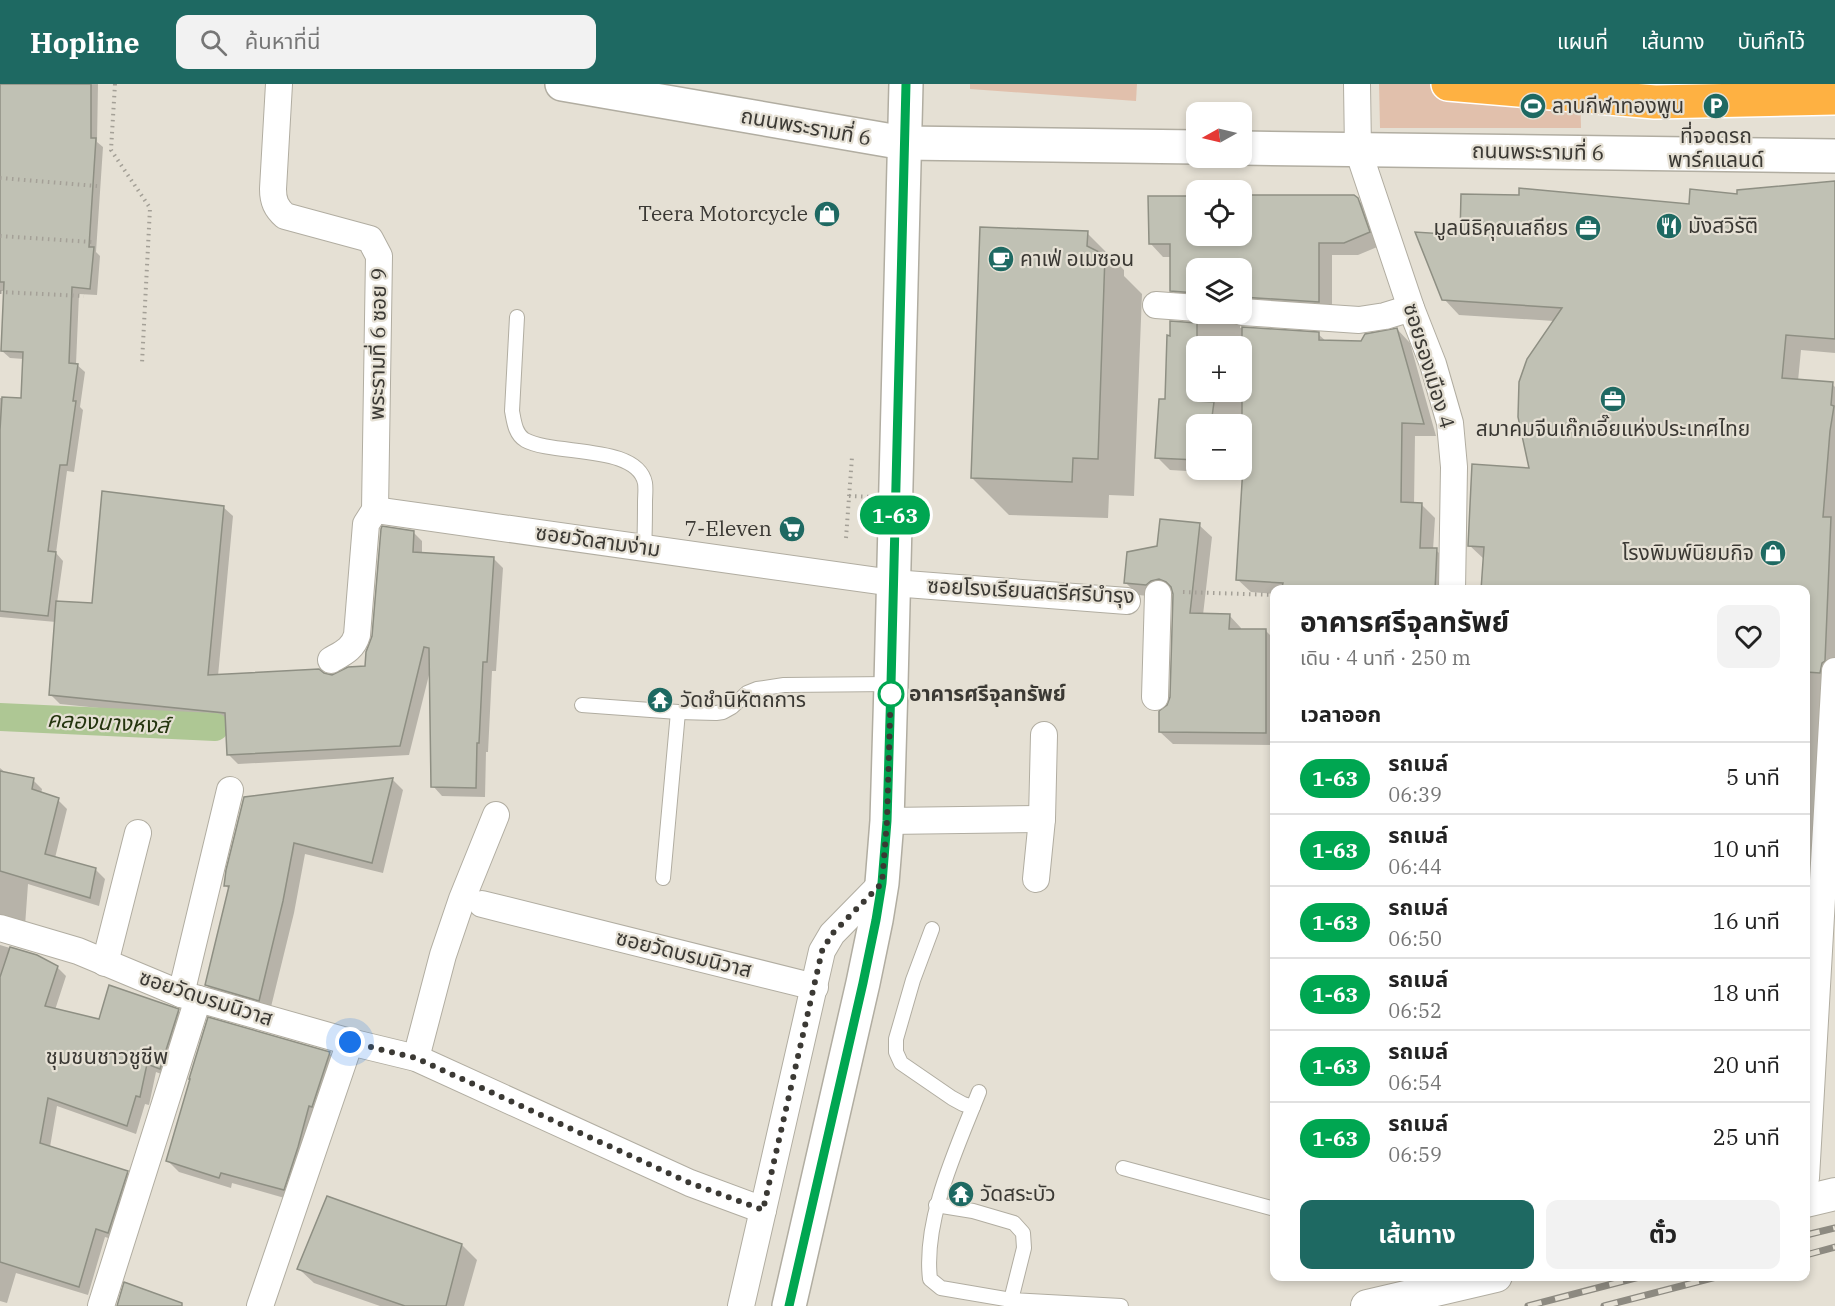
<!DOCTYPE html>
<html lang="th">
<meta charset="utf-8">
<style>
body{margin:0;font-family:"IBM Plex Serif","Noto Sans Thai",serif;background:#f2f2f2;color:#222;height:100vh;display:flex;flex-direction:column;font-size:22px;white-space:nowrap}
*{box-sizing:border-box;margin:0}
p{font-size:20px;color:#767676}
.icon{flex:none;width:33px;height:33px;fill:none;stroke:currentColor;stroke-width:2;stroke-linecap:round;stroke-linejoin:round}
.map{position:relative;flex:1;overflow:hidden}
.sheet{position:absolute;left:1270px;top:501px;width:540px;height:696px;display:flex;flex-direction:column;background:#fff;border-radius:12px;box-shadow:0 3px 9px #0003}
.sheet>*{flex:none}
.badge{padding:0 12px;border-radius:20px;font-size:21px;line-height:39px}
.needle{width:39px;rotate:262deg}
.tools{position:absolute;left:1186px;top:18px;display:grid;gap:12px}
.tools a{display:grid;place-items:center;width:66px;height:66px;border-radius:12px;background:#fff;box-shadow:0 3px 9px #0003;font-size:30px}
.you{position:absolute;width:30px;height:30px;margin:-15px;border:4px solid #fff;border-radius:50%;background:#1a73e8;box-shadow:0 0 0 9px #1a73e833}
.map>.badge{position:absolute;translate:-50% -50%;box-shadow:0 0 0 3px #fff}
h2{padding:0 30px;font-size:22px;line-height:54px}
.round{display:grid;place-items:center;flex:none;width:63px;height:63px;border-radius:12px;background:#f2f2f2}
.summary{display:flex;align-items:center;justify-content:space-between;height:102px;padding:0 30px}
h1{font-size:28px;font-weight:700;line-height:45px}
.cta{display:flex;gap:12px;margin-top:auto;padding:12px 30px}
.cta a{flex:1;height:69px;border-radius:12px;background:#1e6962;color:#fff;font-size:24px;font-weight:700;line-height:69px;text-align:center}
.cta a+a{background:#f2f2f2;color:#222}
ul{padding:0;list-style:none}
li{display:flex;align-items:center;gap:18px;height:72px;padding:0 30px;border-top:2px solid #e0e0e0}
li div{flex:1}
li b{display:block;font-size:22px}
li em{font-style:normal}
li .badge{min-width:66px;font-weight:700;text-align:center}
header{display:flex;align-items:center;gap:36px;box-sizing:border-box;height:84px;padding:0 30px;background:#1e6962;color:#fff}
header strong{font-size:28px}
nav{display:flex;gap:33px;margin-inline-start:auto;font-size:21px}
.search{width:420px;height:54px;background:#f2f2f2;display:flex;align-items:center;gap:15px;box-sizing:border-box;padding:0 21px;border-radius:12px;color:#767676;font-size:22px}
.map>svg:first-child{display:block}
.green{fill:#e1c0ac}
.shadow{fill:#0003;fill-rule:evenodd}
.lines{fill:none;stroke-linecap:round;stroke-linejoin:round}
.canal{stroke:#aec794;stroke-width:28}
.building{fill:#c0c1b4;stroke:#8e8f83;stroke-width:1.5}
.service-casing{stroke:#b1ada1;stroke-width:16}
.minor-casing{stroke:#b1ada1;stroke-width:28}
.tertiary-casing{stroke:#b1ada1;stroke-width:34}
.secondary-casing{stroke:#b1ada1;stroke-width:36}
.motorway-casing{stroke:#fff;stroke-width:36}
.path{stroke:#a4a097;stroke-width:4;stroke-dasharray:1.5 4.5;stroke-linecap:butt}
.service{stroke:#fff;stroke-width:14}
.minor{stroke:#fff;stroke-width:26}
.tertiary{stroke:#fff;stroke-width:32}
.secondary{stroke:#fff;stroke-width:33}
.motorway{stroke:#feb142;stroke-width:33}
.rail-casing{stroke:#8d8a81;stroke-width:7}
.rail{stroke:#e5e0d4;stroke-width:4.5;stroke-dasharray:14;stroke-linecap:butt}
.path-bridge{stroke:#a4a097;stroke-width:4;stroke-dasharray:1.5 4.5;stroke-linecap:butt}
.line-casing{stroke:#fff;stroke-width:14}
.line{stroke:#00a651;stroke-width:9}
.walk{stroke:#3b3934;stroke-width:6;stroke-dasharray:0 10.8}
.stop-dot{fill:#fff;stroke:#00a651;stroke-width:3}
.labels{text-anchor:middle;stroke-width:4.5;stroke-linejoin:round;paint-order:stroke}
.poi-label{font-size:21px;fill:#3b3934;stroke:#e5e0d4;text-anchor:start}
.street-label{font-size:21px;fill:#3b3934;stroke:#e5e0d4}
.stop-label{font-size:21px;font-weight:bold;fill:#3b3934;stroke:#e5e0d4;text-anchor:start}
.water-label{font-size:22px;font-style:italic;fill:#24340e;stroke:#e5e0d4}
.neighbourhood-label{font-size:22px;fill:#3b3934;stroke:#e5e0d4}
</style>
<header>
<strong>Hopline</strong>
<div class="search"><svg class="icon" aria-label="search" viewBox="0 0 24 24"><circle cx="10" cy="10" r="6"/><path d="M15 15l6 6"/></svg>ค้นหาที่นี่</div>
<nav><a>แผนที่</a><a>เส้นทาง</a><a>บันทึกไว้</a></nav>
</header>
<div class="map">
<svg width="1835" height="1222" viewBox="0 0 1835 1222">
<rect width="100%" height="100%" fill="#e5e0d4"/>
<g class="green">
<path d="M970,0H1137L1136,17L970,5Z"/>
<path d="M1379,0H1580L1581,44H1380Z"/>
</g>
<g class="shadow">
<path d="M0,0H98L97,58L103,63L96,168L100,172L97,211L79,210L76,280L85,288L80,323L83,326L74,388L67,387L56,469L63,477L57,519L93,521L223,423L233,432L218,592L323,591L332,592L367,584L413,448L422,457V470L493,474L503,484L496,587H492L488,668H486L485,713L442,712L433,702L430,587L409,671L238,680L228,670L227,637L60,620L50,610L56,538L0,533V314L22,315L24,275L10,274L2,267L5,207H0Z"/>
<path d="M1835,99V269L1801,266L1798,297L1832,300L1835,303V604L1806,932V506L1485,476L1469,461L1530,386L1554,237L1459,231L1444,215L1461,152L1690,121L1738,112Z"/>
<path d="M1354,112L1371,129L1382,161L1358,171H1332V231L1243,232L1240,240V244L1318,250L1327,258L1362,259L1397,245L1410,259L1436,352H1415L1414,421H1422L1435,434L1433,466H1436L1449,479L1448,506H1275V510L1251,508L1237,495L1247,345H1242V340H1197V386H1220V389L1170,386L1157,373L1166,317L1196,240L1204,239L1211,233L1212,230H1242V184H1197V220H1185L1172,206V173H1163L1150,159L1197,113V152H1242V113ZM1197,262H1242V308H1197Z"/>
<path d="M1087,149L1124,186V192L1142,210L1134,412L1109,411L1108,434L1009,431L972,394Z"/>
<path d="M1199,441L1212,453L1203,531H1229L1241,544V547H1266L1275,556V661L1173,660L1160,648L1172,614L1174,510L1173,507L1164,509L1159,513L1138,511L1125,498L1158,463Z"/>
<path d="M0,684L7,690L33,696L42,705L41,710L58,716L67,725L55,774L96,786L105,795L99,822L28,800L25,842L0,841Z"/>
<path d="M392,695L403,706L383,789L305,770L294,829L270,927L218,912L207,901L230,806L225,801Z"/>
<path d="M0,861L37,872L57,883L66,892L55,926L100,937L178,927L187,936L169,993L156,988L149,1021L145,1020L136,1050L57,1022L50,1063L127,1088L136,1097L118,1157L105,1153L88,1211L16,1189L7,1219L0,1217Z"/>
<path d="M329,969L340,980L295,1117L232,1099L231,1104L179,1088L168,1077Z"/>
<path d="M462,1161L477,1176L464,1222H380L314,1199L299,1185Z"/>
</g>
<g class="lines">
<path class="canal" d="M0,633L215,643"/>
</g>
<g class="building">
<path d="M0,0H91V54H96L89,163H94L90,205L72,203L69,279L78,280L73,317H76L67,381H60L48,467L56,468L48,532L0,527V346L2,313L21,314L23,268L1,267L4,198H0Z"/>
<path d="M1835,97V255L1786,251L1782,294L1833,298L1831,321L1834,322L1830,347L1823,433H1831L1825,577L1822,579L1820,589L1806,588V506H1481L1484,463L1468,462L1472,380L1529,384L1518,333L1519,298L1527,275L1562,224L1442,216L1415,148L1460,151L1461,110L1519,111V104L1689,120L1690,105L1737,110V106Z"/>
<path d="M1242,111H1354L1358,114L1370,148L1344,159H1319V218L1242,213V184H1197V209L1170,207V160H1149L1148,112H1197V152H1242Z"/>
<path d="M980,143L1088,147L1087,162L1105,171L1098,375L1073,374L1072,398L971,394Z"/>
<path d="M1170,237L1197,239V317L1214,318L1211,340H1197V376L1155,374L1159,315H1165L1167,251L1170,252Z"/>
<path d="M1242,243L1319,248V256L1361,257L1365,250L1397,244L1424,340L1402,339L1401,418L1422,419L1420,464H1437L1435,506H1332L1282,503L1283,499L1236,496L1246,334L1242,333Z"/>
<path d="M102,407L224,422L208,591L319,585L324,589L332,591L348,583L365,582L366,568L372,552L381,445L382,442L414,447L413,468L494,473L487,578H483L479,659H477L476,704L431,703L429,564L424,563L400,662L227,671L225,629L49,611L56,517L92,519Z"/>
<path d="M1160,435L1200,439L1190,529L1230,530L1229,545H1266V649L1159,648V627L1167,621L1170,613L1173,510L1171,503L1166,498L1159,495L1151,497L1146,501L1124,499L1127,468L1157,462Z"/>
<path d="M0,687L34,694L32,705L59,714L45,770L96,784L90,814L0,787Z"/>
<path d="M393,694L372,779L294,759L283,817L259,917L205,901L229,802H224L226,786L244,713Z"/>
<path d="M10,863L37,871L58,882L45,922L99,935L109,901L179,925L160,985L147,980L140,1013L136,1012L127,1042L48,1014L40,1059L128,1087L108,1149L96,1145L79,1203L0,1178V893Z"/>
<path d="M208,933L330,968L312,1023L309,1022L298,1063L284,1106L221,1089L219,1094L166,1077L190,995H189Z"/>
<path d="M327,1112L462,1160L446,1222H405L297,1185Z"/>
<path d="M124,1198L182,1219V1222H117Z"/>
</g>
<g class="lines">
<defs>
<g id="service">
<path d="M517,233L512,327C514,337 515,350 525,356C554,372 637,360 645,399C646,405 645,412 645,418C645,433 645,448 644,464"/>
<path d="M582,621L678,628L716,629L723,628L732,623L747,609L757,605L784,601L891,600"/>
<path d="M663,794L678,628"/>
<path d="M932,845L913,896L896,955V968L901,979L952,1014L963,1020L973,1023"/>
<path d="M979,1008C957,1064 923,1135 930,1195L941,1204L1011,1216"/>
<path d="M1123,1084L1275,1125"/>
<path d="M936,1121L973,1127L1014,1139L1023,1149L1024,1164L1011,1216L1121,1222"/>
</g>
<g id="minor">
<path d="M279,0L273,105C273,117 276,124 285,132L370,155L379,172L375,426L366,440L357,551C353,565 343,569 331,576"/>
<path d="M1357,0L1358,66L1411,224L1433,280L1450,339L1454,383L1452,506"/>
<path d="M1156,221L1197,224"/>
<path d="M1242,228L1359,236L1385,232L1411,224"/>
<path d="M375,426L893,499L1127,517"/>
<path d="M1155,613L1158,510"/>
<path d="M887,737L1042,735"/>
<path d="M1036,795L1042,735L1044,651"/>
<path d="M482,820L815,903"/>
<path d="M0,844L78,867L181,910L350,958L416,974L690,1099L763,1126L822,867L832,850L882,799"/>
<path d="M105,879L138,749"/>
<path d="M181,910L230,706"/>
<path d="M416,974L443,871L462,815L496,731"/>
<path d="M1806,1094L1835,587"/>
<path d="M101,1222L198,915"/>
<path d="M260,1222L350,958"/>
<path d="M741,1222L763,1126"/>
</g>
<g id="tertiary">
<path d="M1806,1117L1835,1110"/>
<path d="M1367,1222L1496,1192"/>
</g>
<g id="secondary">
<path d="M562,0L904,59L1197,63"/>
<path d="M1242,64L1835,72"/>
<path d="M789,1222L863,899L876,836L882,799L887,737L891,600L906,0"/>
</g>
<path id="motorway" d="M1448,0L1655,18L1835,14"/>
</defs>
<use href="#service" class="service-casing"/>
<use href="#minor" class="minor-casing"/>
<use href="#tertiary" class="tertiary-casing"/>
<use href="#secondary" class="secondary-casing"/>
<use href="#motorway" class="motorway-casing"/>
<g class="path">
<path d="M115,0L111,66L150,124L142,279"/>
<path d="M0,94L97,102"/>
<path d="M0,152L92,158"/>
<path d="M0,208L84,212"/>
<path d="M846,454L852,373"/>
<path d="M1183,508L1275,511"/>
</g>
<use href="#service" class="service"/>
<use href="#minor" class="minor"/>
<use href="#tertiary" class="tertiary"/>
<use href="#secondary" class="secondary"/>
<use href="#motorway" class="motorway"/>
<defs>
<g id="rail">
<path d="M1806,1151L1835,1144"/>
<path d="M1806,1171L1835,1163"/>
<path d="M1528,1222L1643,1192"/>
<path d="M1604,1222L1720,1192"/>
</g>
</defs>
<use href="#rail" class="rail-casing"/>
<use href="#rail" class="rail"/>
<path class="path-bridge" d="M849,412L924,415"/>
</g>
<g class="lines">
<defs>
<path id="line" d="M789,1222L863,899L876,836L882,799L887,737L891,600L906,0"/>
</defs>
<use href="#line" class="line-casing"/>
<use href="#line" class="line"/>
<path class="walk" d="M350,958L416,974L690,1099L763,1126L822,867L832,850L882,799L887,737L891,600V610"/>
</g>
<defs>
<symbol id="stadium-disc" viewBox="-11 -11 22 22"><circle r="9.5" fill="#1e6962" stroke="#e5e0d4"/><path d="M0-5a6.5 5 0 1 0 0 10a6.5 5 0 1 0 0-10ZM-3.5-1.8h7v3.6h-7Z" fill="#fff"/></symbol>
<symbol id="parking-disc" viewBox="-11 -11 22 22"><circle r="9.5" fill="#1e6962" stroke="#e5e0d4"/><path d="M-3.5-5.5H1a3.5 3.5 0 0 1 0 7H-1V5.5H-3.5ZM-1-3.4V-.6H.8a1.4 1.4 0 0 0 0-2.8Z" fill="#fff"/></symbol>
<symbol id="shop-disc" viewBox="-11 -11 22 22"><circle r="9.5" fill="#1e6962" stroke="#e5e0d4"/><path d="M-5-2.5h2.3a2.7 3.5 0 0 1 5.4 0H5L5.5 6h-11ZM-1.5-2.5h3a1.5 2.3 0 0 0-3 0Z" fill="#fff"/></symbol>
<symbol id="restaurant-disc" viewBox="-11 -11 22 22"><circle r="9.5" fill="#1e6962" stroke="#e5e0d4"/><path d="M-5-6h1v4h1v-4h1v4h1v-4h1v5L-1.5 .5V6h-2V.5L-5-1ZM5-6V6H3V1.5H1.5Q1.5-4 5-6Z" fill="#fff"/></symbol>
<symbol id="office-disc" viewBox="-11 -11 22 22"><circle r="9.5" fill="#1e6962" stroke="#e5e0d4"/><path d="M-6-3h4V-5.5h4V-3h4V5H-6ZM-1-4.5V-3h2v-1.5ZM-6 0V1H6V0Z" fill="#fff"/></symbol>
<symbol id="cafe-disc" viewBox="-11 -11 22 22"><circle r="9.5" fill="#1e6962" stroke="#e5e0d4"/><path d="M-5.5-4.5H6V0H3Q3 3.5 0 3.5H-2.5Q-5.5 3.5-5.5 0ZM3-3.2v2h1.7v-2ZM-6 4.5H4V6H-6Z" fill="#fff"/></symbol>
<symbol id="supermarket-disc" viewBox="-11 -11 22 22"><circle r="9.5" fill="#1e6962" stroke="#e5e0d4"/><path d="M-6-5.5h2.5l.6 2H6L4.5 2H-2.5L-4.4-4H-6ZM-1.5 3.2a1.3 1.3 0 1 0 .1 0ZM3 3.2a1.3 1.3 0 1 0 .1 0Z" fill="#fff"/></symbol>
<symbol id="temple-disc" viewBox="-11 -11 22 22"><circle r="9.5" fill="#1e6962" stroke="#e5e0d4"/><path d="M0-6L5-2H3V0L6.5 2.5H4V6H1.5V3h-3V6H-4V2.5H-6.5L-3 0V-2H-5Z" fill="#fff"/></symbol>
</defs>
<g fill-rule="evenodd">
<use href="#stadium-disc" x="1518" y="7" width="30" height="30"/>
<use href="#parking-disc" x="1701" y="7" width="30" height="30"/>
<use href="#shop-disc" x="812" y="115" width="30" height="30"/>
<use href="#restaurant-disc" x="1654" y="127" width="30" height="30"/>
<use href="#office-disc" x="1573" y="129" width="30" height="30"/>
<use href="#cafe-disc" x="986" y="160" width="30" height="30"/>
<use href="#office-disc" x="1598" y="300" width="30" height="30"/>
<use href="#supermarket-disc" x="777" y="430" width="30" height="30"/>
<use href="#shop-disc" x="1758" y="454" width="30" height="30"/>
<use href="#temple-disc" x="645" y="601" width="30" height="30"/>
<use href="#temple-disc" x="946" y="1095" width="30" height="30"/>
</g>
<circle class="stop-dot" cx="891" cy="610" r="12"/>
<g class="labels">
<g class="poi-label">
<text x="1552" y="29">ลานกีฬาทองพูน</text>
<text x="1716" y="59" text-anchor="middle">ที่จอดรถ<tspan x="1716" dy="24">พาร์คแลนด์</tspan></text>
<text x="808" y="137" text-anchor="end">Teera Motorcycle</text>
<text x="1688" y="149">มังสวิรัติ</text>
<text x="1568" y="151" text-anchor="end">มูลนิธิคุณเสถียร</text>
<text x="1020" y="182">คาเฟ่ อเมซอน</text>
<text x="1613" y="352" text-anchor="middle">สมาคมจีนเก๊กเอี๊ยแห่งประเทศไทย</text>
<text x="772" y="452" text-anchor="end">7-Eleven</text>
<text x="1754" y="476" text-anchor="end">โรงพิมพ์นิยมกิจ</text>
<text x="680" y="623">วัดชำนิหัตถการ</text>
<text x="980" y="1117">วัดสระบัว</text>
</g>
<g class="street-label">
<text transform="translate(806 43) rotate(10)" y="7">ถนนพระรามที่ 6</text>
<text transform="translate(1538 68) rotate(1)" y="7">ถนนพระรามที่ 6</text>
<text transform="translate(378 260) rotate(-89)" y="7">พระรามที่ 6 ซอย 9</text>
<text transform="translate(1429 282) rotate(73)" y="7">ซอยรองเมือง 4</text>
<text transform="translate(598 457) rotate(8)" y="7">ซอยวัดสามง่าม</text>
<text transform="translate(1031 507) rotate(3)" y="7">ซอยโรงเรียนสตรีศรีบำรุง</text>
<text transform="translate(684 870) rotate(14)" y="7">ซอยวัดบรมนิวาส</text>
<text transform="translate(206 914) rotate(18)" y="7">ซอยวัดบรมนิวาส</text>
</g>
<g class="stop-label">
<text x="909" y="617">อาคารศรีจุลทรัพย์</text>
</g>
<g class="water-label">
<text transform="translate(108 638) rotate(3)" y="8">คลองนางหงส์</text>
</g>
<g class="neighbourhood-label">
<text x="107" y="980">ชุมชนชาวชูชีพ</text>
</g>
</g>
</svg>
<div class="tools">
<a><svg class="needle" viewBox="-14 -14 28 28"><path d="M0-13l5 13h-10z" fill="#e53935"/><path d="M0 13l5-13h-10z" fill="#767676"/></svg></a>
<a><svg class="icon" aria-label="locate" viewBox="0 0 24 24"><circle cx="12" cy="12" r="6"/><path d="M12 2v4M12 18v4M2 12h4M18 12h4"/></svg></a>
<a><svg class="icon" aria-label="layers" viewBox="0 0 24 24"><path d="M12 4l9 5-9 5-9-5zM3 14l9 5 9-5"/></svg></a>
<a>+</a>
<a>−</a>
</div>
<div class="you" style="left:350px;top:958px"></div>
<b class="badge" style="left:895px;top:431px;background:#00a651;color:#fff">1-63</b>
<section class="sheet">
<div class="summary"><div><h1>อาคารศรีจุลทรัพย์</h1><p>เดิน · 4 นาที · 250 m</p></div><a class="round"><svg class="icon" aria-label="heart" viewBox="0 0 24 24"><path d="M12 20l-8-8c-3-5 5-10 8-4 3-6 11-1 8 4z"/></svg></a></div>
<h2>เวลาออก</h2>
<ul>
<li><span class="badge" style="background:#00a651;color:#fff">1-63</span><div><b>รถเมล์</b><p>06:39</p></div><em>5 นาที</em></li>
<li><span class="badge" style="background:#00a651;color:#fff">1-63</span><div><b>รถเมล์</b><p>06:44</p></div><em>10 นาที</em></li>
<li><span class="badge" style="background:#00a651;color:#fff">1-63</span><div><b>รถเมล์</b><p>06:50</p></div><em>16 นาที</em></li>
<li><span class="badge" style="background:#00a651;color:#fff">1-63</span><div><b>รถเมล์</b><p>06:52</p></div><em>18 นาที</em></li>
<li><span class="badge" style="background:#00a651;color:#fff">1-63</span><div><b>รถเมล์</b><p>06:54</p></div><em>20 นาที</em></li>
<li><span class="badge" style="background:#00a651;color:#fff">1-63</span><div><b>รถเมล์</b><p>06:59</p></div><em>25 นาที</em></li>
</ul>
<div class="cta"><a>เส้นทาง</a><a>ตั๋ว</a></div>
</section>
</div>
